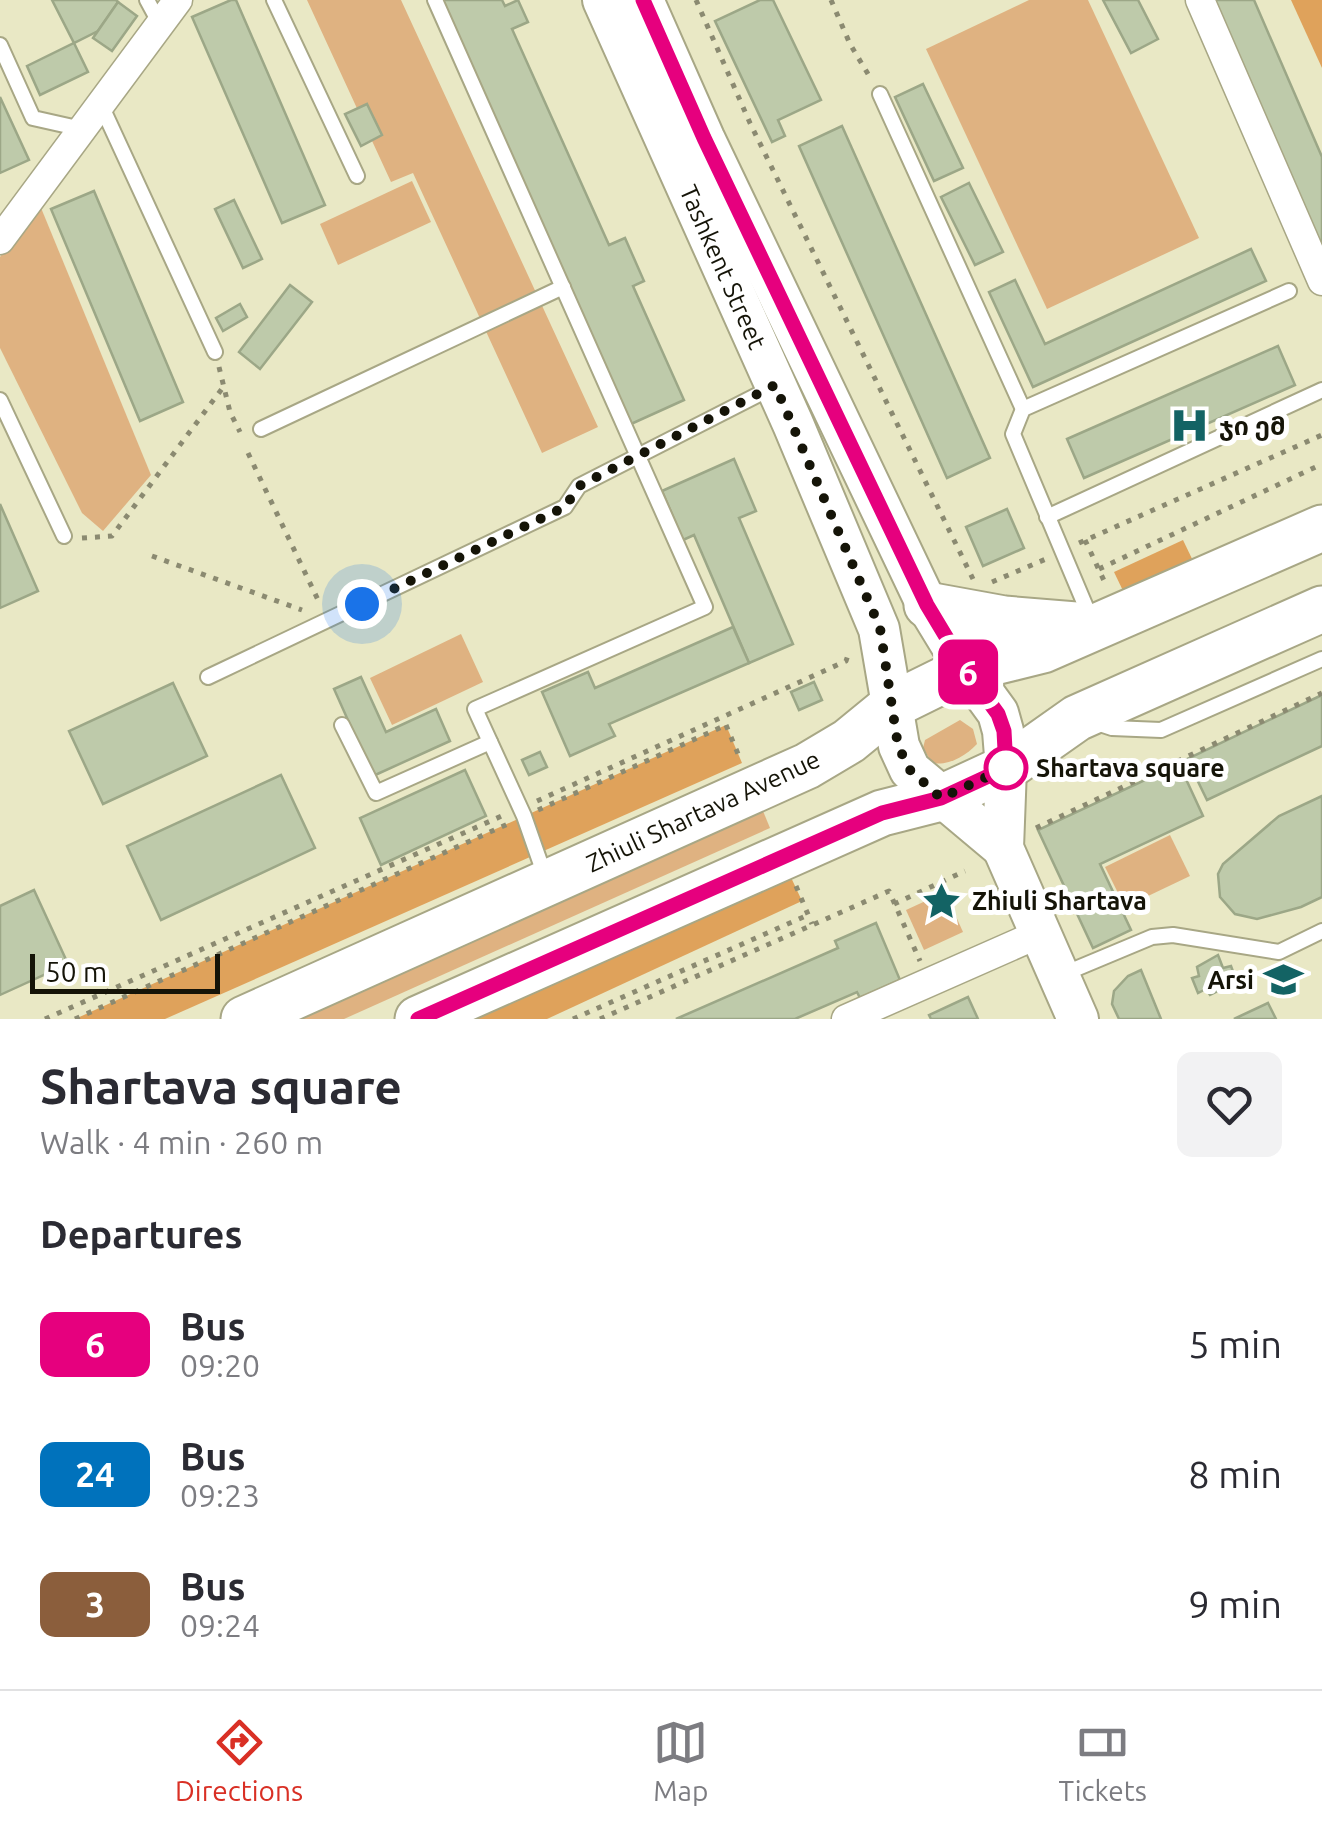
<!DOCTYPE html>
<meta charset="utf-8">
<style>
body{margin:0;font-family:Ubuntu,"Noto Sans Georgian",sans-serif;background:#f2f2f3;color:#2b2b33;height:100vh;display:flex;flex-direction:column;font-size:38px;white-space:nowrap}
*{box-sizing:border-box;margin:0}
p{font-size:32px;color:#7c7c81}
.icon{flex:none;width:55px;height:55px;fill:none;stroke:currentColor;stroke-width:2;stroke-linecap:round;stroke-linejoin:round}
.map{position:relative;height:1019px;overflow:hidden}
.drawer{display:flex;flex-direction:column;background:#fff;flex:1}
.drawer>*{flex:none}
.badge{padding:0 20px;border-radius:15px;font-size:35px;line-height:65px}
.scale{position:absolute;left:30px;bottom:25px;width:190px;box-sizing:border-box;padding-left:10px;border:5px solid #151408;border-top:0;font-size:28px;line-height:35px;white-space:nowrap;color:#151408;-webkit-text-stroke:8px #fff;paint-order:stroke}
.you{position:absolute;width:50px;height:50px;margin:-25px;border:8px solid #fff;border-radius:50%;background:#1a73e8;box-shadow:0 0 0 15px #1a73e833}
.map>.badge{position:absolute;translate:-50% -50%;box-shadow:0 0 0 5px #fff}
h2{padding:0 40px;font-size:38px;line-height:90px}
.round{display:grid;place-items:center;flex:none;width:105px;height:105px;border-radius:15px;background:#f2f2f3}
.overview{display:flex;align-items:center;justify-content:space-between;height:170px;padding:0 40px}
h1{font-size:48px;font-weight:600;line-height:75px}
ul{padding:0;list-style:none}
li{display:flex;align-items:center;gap:30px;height:130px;padding:0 40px}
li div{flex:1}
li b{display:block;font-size:38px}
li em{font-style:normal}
li .badge{min-width:110px;font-weight:700;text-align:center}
.menu{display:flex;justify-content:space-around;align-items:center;height:140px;border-top:2px solid #e1e1e2;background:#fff;font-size:28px;color:#7c7c81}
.menu a{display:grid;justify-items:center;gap:5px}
.menu .on{color:#d93025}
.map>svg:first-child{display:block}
.green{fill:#dfb281}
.forest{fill:#dfa25b}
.building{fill:#becaaa;stroke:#9ca787;stroke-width:2.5}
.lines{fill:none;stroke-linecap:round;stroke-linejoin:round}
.lane-casing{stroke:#a8a785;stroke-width:18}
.street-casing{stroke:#a8a785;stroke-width:31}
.secondary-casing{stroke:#a8a785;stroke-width:44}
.primary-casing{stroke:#a8a785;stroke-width:49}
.path{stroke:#8b8a71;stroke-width:5;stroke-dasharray:5 8;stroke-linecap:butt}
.lane{stroke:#fff;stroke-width:14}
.street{stroke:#fff;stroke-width:28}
.secondary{stroke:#fff;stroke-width:40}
.primary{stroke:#fff;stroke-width:45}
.line-casing{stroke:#fff;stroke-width:22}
.line{stroke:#e6007e;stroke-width:15}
.walk{stroke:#151408;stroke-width:10;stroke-dasharray:0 18}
.stop-dot{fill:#fff;stroke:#e6007e;stroke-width:5}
.labels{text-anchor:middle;stroke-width:10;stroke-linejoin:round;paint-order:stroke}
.street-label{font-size:25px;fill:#151408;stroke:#fff}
.poi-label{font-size:25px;font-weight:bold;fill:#151408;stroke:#fff;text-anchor:start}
.stop-label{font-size:25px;font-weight:bold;fill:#151408;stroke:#fff;text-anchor:start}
</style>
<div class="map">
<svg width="1322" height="1019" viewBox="0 0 1322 1019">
<rect width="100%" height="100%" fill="#e9e8c5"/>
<g class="green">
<path d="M307,0H401L598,427L542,453L413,173L391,182Z"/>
<path d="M1029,0H1088L1199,238L1047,309L926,49Z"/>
<path d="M412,181L431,222L338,265L320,224Z"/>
<path d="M39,203L151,475L103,531L82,513L0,348V257Z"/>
<path d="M461,634L483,682L392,725L370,678Z"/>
<path d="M960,720L973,729L977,744C966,756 948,766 932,763L923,748L925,740Z"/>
<path d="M763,811L770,828L344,1019H300Z"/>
<path d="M1170,835L1190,876L1125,907L1105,867Z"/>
<path d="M945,892L963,932L924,950L906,910Z"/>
</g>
<g class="forest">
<path d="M1291,0H1322V68Z"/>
<path d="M1183,540L1195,565L1126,597L1114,572Z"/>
<path d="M726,725L742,763L165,1019H75Z"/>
<path d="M788,871L802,901L547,1019H467Z"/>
</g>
<g class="building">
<path d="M52,0H116L118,2L98,31L74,43Z"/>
<path d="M231,0H236L325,205L282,223L192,17Z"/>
<path d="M440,0H502L505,6L518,0L528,22L512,29L609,245L625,238L644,281L633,286L684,400L631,424Z"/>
<path d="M760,0H773L821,100L778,120L785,136L772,142L715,21Z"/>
<path d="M1103,0H1138L1158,39L1131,53Z"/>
<path d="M1207,0H1254L1322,157V264Z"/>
<path d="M118,2L137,16L112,51L93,38Z"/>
<path d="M74,43L88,72L40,95L27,66Z"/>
<path d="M923,84L963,168L934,181L895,97Z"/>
<path d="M0,97L29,160L0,173Z"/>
<path d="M367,104L382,135L361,146L345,114Z"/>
<path d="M842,126L990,458L947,478L799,146Z"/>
<path d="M969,183L1003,252L975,265L941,197Z"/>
<path d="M94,191L183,402L140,421L51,209Z"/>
<path d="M234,200L262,259L243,268L215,209Z"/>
<path d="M1251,249L1266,281L1033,387L989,292L1015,280L1045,344Z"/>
<path d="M290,285L312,302L260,369L239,352Z"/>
<path d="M240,304L247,317L223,331L216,318Z"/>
<path d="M1278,346L1295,385L1084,478L1067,439Z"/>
<path d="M734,459L756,511L739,518L793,644L749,663L694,535L683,540L662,491Z"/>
<path d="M0,504L38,591L0,608Z"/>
<path d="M1007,509L1024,548L983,566L966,527Z"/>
<path d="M733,627L749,663L609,724L615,736L570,756L542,692L588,672L595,688Z"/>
<path d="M361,677L386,732L436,709L450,741L373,776L334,689Z"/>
<path d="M814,682L822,700L799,710L791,692Z"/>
<path d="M173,683L207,756L103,804L69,731Z"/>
<path d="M1322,695V746L1207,800L1187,759Z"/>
<path d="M540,752L547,767L529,775L522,760Z"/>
<path d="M1179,764L1203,816L1100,864L1131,930L1093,948L1038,830Z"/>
<path d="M465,770L486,816L381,865L360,818Z"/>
<path d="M281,775L315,848L161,920L127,846Z"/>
<path d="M1322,796V897L1301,907L1257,919L1235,914L1220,897L1218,874L1223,864L1279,816Z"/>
<path d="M34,890L68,964L0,995V906Z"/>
<path d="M876,923L900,980L860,998L857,992L795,1019H676L838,948L835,941Z"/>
<path d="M1218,955L1223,968L1231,966L1235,977L1226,980L1230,985L1210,995L1206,989L1198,993L1192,978L1199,976L1197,967Z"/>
<path d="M1141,970L1161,1019H1119L1112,1004L1114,991L1128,976Z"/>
<path d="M968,997L978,1019H931L929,1015Z"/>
<path d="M1268,1003L1276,1019H1234Z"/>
</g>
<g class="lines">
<defs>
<g id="lane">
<path d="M147,0L160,24"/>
<path d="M274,0L357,176"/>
<path d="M435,0L705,607L475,709L524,816L546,879"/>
<path d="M0,45L33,118L82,129"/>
<path d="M880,94L1023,409"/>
<path d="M101,105L215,352"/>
<path d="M0,400L64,536"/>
<path d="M261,429L563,287"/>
<path d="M1047,517L1322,390"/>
<path d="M1091,619L1013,434L1023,409L1289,291"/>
<path d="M208,677L565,507L579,486L775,386"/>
<path d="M1097,723L1112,728L1161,730L1322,659"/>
<path d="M342,725L376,793L490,742"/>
<path d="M1061,975L1152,937L1173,935L1279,952L1322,931"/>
</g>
<g id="street">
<path d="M1200,0L1322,281"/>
<path d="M0,240L178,0"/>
<path d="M846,1019L1041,933"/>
</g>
<g id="secondary">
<path d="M603,0L793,424L879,629L899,746L910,770L1003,848"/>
<path d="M643,0L704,138L927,605L966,669L998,713L1003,731L1006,768L1003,848L1078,1019"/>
</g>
<g id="primary">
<path d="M927,605L1004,619L1088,626"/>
<path d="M244,1019L807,766L849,741L893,705L966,669L1043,650L1322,528"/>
<path d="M418,1019L882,813L941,798L1006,768L1077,718L1322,609"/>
</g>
</defs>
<use href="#lane" class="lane-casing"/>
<use href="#street" class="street-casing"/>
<use href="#secondary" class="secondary-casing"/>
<use href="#primary" class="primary-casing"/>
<g class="path">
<path d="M696,0L750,123L973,579"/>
<path d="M831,0L850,44L871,79"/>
<path d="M219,367L230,412L240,432"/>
<path d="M248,453L320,604"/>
<path d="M82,538L112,536L224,386"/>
<path d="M1085,540L1107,587"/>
<path d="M1079,543L1322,435"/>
<path d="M152,556L302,610"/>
<path d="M1099,569L1322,464"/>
<path d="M992,582L1046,559"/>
<path d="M726,725L741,761"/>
<path d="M537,801L846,661L849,652"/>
<path d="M538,810L726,725"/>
<path d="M1036,828L1322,693"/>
<path d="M796,886L812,924"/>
<path d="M894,904L965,871"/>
<path d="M45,1019L504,815"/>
<path d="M75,1019L510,823"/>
<path d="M573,1019L808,915"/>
<path d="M600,1019L889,891L920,961"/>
</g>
<use href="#lane" class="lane"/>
<use href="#street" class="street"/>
<use href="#secondary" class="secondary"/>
<use href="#primary" class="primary"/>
</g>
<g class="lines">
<defs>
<path id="line" d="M418,1019L882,813L941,798L1006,768L1004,731L998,714L966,670L927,605L704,138L643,0"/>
</defs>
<use href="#line" class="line-casing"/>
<use href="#line" class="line"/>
<path class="walk" d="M362,604L565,507L579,486L775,385L880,628L898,746L910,770L941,798L1006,768"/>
</g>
<defs>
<symbol id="hospital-bare" viewBox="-9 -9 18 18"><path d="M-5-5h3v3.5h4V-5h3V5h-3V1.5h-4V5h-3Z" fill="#136364" stroke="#fff" stroke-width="2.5" paint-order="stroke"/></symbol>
<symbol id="sight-bare" viewBox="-9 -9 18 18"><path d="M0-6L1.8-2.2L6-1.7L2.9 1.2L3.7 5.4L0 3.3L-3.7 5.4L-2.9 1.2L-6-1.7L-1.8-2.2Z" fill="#136364" stroke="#fff" stroke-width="2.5" paint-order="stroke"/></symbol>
<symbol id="university-bare" viewBox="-9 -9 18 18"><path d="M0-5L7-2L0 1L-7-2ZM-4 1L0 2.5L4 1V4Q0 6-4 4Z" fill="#136364" stroke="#fff" stroke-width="2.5" paint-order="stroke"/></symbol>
</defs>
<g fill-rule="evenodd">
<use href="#hospital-bare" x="1162" y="398" width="55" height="55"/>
<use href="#sight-bare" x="914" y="874" width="55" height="55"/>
<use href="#university-bare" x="1256" y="952" width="55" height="55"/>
</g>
<circle class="stop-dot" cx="1006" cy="768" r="20"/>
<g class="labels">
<g class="street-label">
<text transform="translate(723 267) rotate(66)" y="9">Tashkent Street</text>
<text transform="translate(703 811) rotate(-25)" y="9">Zhiuli Shartava Avenue</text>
</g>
<g class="poi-label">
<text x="1219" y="435">ჯი ემ</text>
<text x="972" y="910">Zhiuli Shartava</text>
<text x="1254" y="989" text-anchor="end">Arsi</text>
</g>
<g class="stop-label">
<text x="1036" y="777">Shartava square</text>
</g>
</g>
</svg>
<div class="scale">50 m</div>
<div class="you" style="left:362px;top:604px"></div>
<b class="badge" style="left:968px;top:672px;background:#e6007e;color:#fff">6</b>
</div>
<section class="drawer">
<div class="overview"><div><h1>Shartava square</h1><p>Walk · 4 min · 260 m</p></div><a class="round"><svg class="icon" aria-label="heart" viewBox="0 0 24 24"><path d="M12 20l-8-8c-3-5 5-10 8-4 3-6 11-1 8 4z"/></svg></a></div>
<h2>Departures</h2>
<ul>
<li><span class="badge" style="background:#e6007e;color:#fff">6</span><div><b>Bus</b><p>09:20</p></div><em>5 min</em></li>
<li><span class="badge" style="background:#0072bc;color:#fff">24</span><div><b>Bus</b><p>09:23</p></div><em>8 min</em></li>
<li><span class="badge" style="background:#8b5e3c;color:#fff">3</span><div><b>Bus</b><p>09:24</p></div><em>9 min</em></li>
</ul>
</section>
<nav class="menu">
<a class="on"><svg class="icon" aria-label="directions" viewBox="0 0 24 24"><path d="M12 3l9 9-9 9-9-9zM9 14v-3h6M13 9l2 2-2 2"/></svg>Directions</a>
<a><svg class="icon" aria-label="map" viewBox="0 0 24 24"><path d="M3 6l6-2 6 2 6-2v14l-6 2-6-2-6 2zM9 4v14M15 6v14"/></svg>Map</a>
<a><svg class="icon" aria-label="tickets" viewBox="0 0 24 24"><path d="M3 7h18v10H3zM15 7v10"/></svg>Tickets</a>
</nav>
